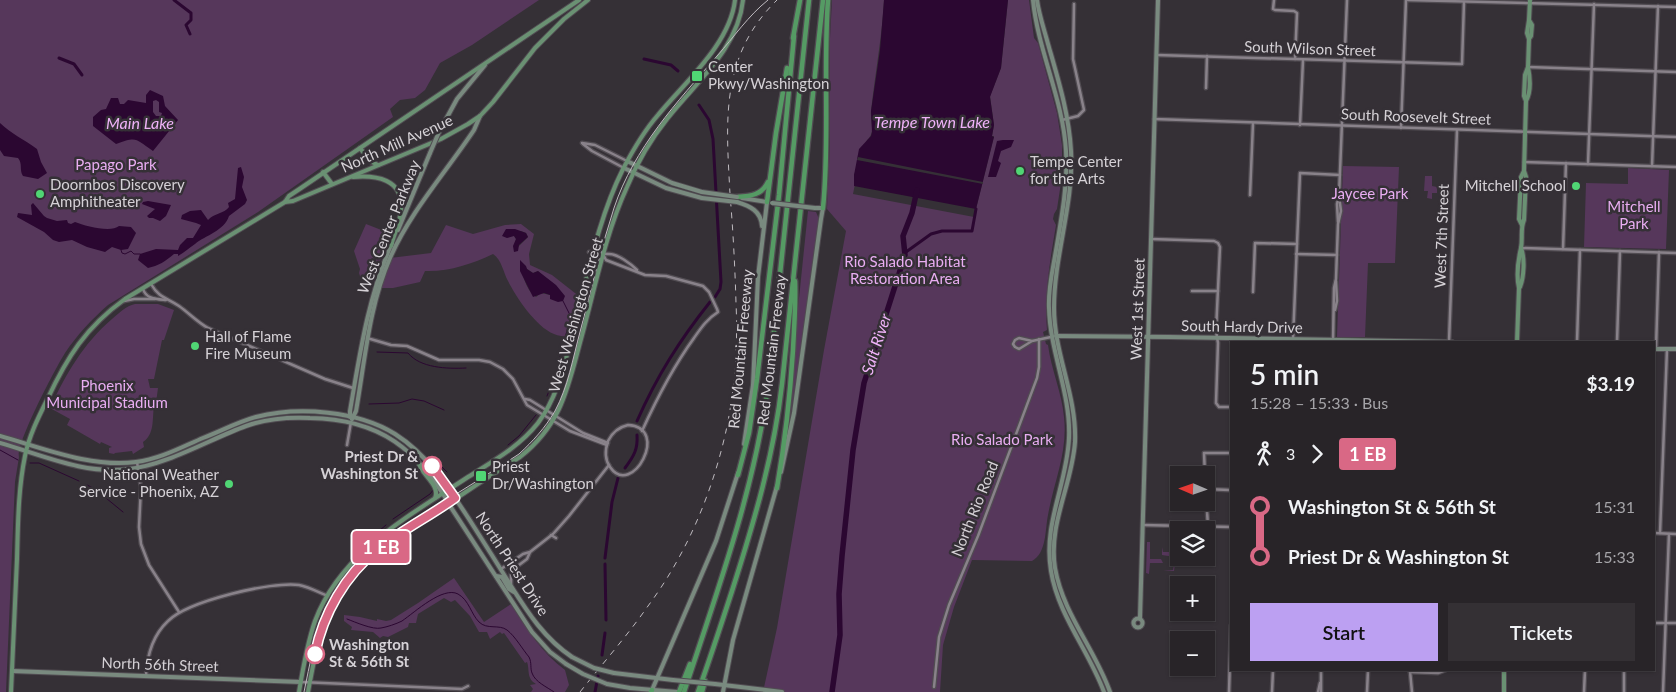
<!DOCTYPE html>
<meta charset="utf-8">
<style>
body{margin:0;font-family:Lato,sans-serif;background:#343034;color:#f1f3f6;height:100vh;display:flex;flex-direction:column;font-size:19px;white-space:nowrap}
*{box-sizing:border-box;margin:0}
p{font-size:16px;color:#a5a4a8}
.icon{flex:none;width:28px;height:28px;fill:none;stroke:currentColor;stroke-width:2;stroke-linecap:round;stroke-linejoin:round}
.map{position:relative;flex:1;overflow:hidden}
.panel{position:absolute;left:1230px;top:341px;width:425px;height:330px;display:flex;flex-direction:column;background:#282428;border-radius:0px;box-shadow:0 1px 4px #0004,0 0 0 1px #444145}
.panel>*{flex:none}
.badge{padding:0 10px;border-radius:4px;font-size:18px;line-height:32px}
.needle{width:32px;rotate:272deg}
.fabs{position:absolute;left:1170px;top:466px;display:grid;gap:10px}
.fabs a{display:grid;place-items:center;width:45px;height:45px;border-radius:0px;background:#282428;box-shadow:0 1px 4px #0004,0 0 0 1px #444145;font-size:25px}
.map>.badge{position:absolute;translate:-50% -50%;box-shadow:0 0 0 2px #fff}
.legs{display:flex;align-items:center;gap:8px;height:55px;padding:0 20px;font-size:16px}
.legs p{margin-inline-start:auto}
.headline{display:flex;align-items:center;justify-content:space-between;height:85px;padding:0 20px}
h1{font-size:28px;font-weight:600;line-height:38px}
.button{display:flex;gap:10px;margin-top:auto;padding:10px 20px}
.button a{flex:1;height:58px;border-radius:0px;background:#bca0f2;color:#111;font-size:20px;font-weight:600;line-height:58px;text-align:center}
.button a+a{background:#343034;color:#f1f3f6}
ul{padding:0 20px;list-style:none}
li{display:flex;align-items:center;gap:18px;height:50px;font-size:19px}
li i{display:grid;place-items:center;width:8px;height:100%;margin:0 6px;background:currentColor}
li i::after{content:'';width:12px;height:12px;margin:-6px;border:4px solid;border-radius:50%;background:#282428}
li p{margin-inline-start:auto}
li:first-child i{background:linear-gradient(#0000 50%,currentColor 0)}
li:last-child i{background:linear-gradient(currentColor 50%,#0000 0)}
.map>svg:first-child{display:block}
.green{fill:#56375b;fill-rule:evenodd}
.water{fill:#2b0731;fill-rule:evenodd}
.pier{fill:#353036}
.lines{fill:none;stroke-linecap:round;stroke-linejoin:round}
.stream{stroke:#2b0731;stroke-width:1}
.canal{stroke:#2b0731;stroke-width:3}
.river{stroke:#2b0731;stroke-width:5.5}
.street-casing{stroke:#514c52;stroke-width:5}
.secondary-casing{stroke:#514c52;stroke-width:6}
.primary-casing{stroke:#514c52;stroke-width:6}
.highway-casing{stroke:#514c52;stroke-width:7}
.street{stroke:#89828a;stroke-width:2.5}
.secondary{stroke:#798a7f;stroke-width:4}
.primary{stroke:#6a9173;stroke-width:4}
.highway{stroke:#559b64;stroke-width:4.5}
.tram{stroke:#bfbbc0;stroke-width:1}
.rail{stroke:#bfbbc0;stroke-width:1;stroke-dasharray:6 6;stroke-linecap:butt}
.secondary-bridge-casing{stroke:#514c52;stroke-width:6;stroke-linecap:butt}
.secondary-bridge{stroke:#798a7f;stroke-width:4}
.line-1-casing{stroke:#fff;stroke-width:11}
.line-1{stroke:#d96885;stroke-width:8}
.poi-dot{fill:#50d674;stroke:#353036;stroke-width:2}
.stop-1-dot{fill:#fff;stroke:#d96885;stroke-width:2.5}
.labels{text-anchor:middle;stroke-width:5;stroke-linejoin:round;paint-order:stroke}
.street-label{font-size:15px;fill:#d5d1d6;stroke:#353036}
.poi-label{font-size:15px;fill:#d5d1d6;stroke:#353036;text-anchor:start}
.park-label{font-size:15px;fill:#e9adf2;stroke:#353036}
.stop-label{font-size:15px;font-weight:bold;fill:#d5d1d6;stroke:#353036;text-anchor:end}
.water-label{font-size:16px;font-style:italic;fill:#efb2f8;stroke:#353036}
</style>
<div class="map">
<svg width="1676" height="692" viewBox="0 0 1676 692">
<rect width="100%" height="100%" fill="#353036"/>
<g class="green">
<path d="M0,0H539L472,45L440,63L425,90L415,98L400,100L390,109L393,117L258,212L108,305C92,319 77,335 65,353C56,367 15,445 19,457L15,482L6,692H0Z"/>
<path d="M832,0H884C882,37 875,74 871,111C870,122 876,132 867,140L854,175L856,179L853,194L974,217L994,136H992L994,125L990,96L1001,68L1008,0H1029L1034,38L1038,43L1057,113L1062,145V176L1057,209L1054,214L1053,219L1056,225C1050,261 1044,294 1047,330L1043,332L1046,344L1048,345C1051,369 1062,393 1064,417C1068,452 1054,481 1048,515C1045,529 1047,553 1032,561L972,560L954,607L943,645L940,692H763L777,628L824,350L846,231L827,209L830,142V38Z"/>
<path d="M1343,166L1399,167L1395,263H1368L1365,337H1337Z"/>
<path d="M1628,168L1669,170L1666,249L1584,247L1586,183L1628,184Z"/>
<path d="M1425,176H1432V186L1437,187V193H1432V199L1427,198L1428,191H1424Z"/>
<path d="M808,211L816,212L819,219L789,431L795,337Z"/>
<path d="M366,224L389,233L388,241L372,281L370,282L361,279L359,273L360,269L354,251Z"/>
<path d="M521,224L534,234L529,254L530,265L552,275L580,297L569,337C564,336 558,336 554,334C536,327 516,297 508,281C503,272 502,260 493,254C472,264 448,272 425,271L420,282L393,288H379L390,258L431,253L446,225L473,234L505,225ZM521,231L526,233L528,237L514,251L516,239L514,236ZM520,261L527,269L533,273L538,271C545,280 557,283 561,294L550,295L541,293L536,297C524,288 523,274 520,261Z"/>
<path d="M135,304H158L174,310L164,340H162L154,379H148L150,388H158L156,403L154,406C152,419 155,434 143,442L144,447L133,454L132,451L115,453L114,454L109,453V448L112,447L101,442L100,444L67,425L70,419L50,408C66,374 83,344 112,319C119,313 126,306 135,304Z"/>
<path d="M1147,542H1150V559H1161L1163,563H1150L1149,574L1146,573Z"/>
<path d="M1162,547L1163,552H1174L1175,557L1180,558V561L1177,562L1182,564H1175L1174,571H1163L1173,570L1175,557L1162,555Z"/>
<path d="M454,578L484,622L511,604C526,628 542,653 565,670L569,685L565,692H531L533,689L530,685L536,684C526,678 530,670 527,662L525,663L504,633L502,634L500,632L490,639L487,632H479L470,616L455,600L451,602L444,598L418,614L416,623H409L408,627L388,637L383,636L380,638L373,632L351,630L352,627L344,621V615L360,617L377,621V619L386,621L391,620L418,603Z"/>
</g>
<g class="water">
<path d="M884,0H1008L1001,68L990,97L994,125L992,136L994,137L976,209L854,186V175L859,149L871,136L872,132L871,111L880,50Z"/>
<path d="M150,90L163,96L165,106L178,120L153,151C135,139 138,136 116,144L93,126V117L101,110L106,109L111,98H118L120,104H124L128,100L146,103V95ZM156,100L159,102V112L162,113L161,116H156L153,112V101Z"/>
<path d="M0,123C10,133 25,140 37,149L41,162L47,173L38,179L23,176C19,170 23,164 18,158L4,156L0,150Z"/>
<path d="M1003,140H1014L1011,147L1001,151L998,161L1001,163L996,177H988L997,141Z"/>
<path d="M241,167L244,177L242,187L247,200L245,204L229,216C224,231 206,235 195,244C189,248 185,252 178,256V254H174C166,261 158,266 148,268L138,260L140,254L156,249L178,250L180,245L187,238H193L201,225L196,223L181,219L182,215L190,211L201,210L208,220C214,213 224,214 229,207L228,203L235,199L238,168Z"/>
<path d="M148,201L171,205L166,216L160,221L153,218H149L147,216L155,209L142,204L143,202Z"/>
<path d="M33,203L44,216L47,218L57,221L67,220L68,223L71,224L75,222C85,226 111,233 119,226L131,227L136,233L128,249L121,250L112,247L105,252L87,247L72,240L59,242L53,240L44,232L17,217L18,213L32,215L31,205Z"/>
<path d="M506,229H515L526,233L528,237L519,245L518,251L514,252L513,246L516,239L514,236L507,238L502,236Z"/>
<path d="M520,260L526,266L527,269L533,273L538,271L556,285L565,296L563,301L558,302L550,299V295L544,293L533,297L520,271Z"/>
</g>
<path class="pier" d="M858,157L983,182V184L857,160Z"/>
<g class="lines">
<g class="stream">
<path d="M121,250L122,253L125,254L131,251L134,254H140"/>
<path d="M563,301L571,317L564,341"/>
<path d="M377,352L408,353C420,368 447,369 466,368"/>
<path d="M547,396L555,376L562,349"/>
<path d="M369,404L399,403L412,399L424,401L444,410"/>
<path d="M508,445L519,436L536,415"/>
<path d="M0,450L18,460"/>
<path d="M30,463H39L79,481"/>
<path d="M440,465L447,472"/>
<path d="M87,485L95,489L123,512"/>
<path d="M393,519L430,494L434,489"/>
<path d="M379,531L386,525"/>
<path d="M347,619C355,622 373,630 381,628C387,627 396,624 402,621C415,612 443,586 458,594C469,600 471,614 479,622C487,630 499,624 507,630C515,636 523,650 529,657C532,663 530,668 532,673C535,682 547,687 554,692"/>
</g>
<g class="canal">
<path d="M174,0L191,13V20L186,25L190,34"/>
<path d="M59,58L74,64L82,75"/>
<path d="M644,59L671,65L678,71"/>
<path d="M699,105L709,120L713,139L721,282L720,289L715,297"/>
<path d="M906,252L931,234L942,231H972L976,209"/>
<path d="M637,421C657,376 679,341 710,302"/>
<path d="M625,468C634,456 638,449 637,435"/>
<path d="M605,558L612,502L618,478"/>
<path d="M605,564L606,620"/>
<path d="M602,655L605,633"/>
<path d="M595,692L598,676"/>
</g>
<path class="river" d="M832,692L840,635L839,594L842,556L853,450L864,383L905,255L903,236L912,213L917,190"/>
<defs>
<g id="street">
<path d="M1274,0L1273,9L1275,10L1294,11L1297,13L1295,59"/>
<path d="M1408,0L1676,7"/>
<path d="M1157,55L1462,64L1464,2"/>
<path d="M1528,67L1676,72"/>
<path d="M1206,88L1207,56"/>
<path d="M1154,119L1676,137"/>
<path d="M1062,120L1078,116L1084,110L1073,59L1074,4"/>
<path d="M1300,125L1303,60"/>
<path d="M1401,128L1406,0"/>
<path d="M582,143L595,145L627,161"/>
<path d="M583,144L592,151L624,168"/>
<path d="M1524,162L1676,167"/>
<path d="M1588,164L1594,4"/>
<path d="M1652,166L1658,6"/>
<path d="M1250,195L1253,123"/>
<path d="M1338,222L1337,204L1339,196"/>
<path d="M1151,239L1214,241L1218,243L1220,247L1216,331L1218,343L1216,403L1219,407H1231"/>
<path d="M1521,248L1676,253"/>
<path d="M1563,249L1566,163"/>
<path d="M589,252C598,254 600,254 609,254C618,254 631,264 637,270"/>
<path d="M1296,254L1337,255"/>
<path d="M604,256L606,260L645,275L666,276L703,286L709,292L717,309L718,312C707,319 701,328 694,338C673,367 657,398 642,431"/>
<path d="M151,284C159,298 167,298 179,306C189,313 197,322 208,328L325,379L353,388"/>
<path d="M143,289C146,299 156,299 166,300"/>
<path d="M1192,291H1218"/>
<path d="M1253,292L1255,243L1297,244"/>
<path d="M124,301L134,299H155"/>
<path d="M1335,310L1337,301L1336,281"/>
<path d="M367,338L391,345L407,346L439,360H479L490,362L503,369L513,379L527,405L570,431L607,445"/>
<path d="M1293,339L1300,173L1340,175"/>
<path d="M1032,341L1019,349L1015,347L1013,344L1015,340L1019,338L1032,341L1051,337"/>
<path d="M1333,342L1334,288L1336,279L1338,224L1341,211L1339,196L1347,0"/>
<path d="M1449,342L1457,130"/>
<path d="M1577,342L1580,250"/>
<path d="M1617,342L1620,251"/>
<path d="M1656,349L1659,252"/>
<path d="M525,399L530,400L583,433L608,443"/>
<path d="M628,425C671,427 632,499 610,467C605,460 605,450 608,441C612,433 619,427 628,425Z"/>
<path d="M347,445L351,422"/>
<path d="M137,462L141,487L139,527L141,544L149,565L179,612"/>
<path d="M1205,475L1204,453H1231"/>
<path d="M1206,489L1229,490"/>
<path d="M1206,496L1208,526"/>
<path d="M1143,525L1231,527"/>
<path d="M1654,533L1676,534"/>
<path d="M1660,533L1667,349"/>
<path d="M551,535L556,538"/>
<path d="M501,569L523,554L530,552L553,534L569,516L609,465"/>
<path d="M511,584V571L527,559L530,552"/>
<path d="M1654,623H1676"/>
<path d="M1410,671L1412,692"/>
<path d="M1410,672L1438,673L1446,670"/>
<path d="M146,676C147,656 153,635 168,621C188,601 272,581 299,585C309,587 318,592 328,596"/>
<path d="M301,682L462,689L468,686"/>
<path d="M934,687L939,637L949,605L978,536L1037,378L1039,367V339"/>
<path d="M1229,692L1231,625"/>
<path d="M1272,692L1273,670"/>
<path d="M1318,692L1320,683"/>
<path d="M1321,692V670"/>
<path d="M1367,692L1368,670"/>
<path d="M1584,692L1585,670"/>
<path d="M1624,692V670"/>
<path d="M1663,692L1669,534"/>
</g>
<g id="secondary">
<path d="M1033,0C1038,51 1063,99 1066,151C1068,186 1061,221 1055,256C1052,273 1048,290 1049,308C1050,352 1071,394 1069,438C1067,485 1043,523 1051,571C1058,615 1089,651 1104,692"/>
<path d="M1037,0C1039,15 1044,29 1048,44C1058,79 1069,114 1071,151C1074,204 1054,255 1054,308C1054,354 1077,396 1075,442C1072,485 1048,524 1055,568C1063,614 1095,649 1110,692"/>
<path d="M439,132L457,99L485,65"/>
<path d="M627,161L672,183L702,192"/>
<path d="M624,168L666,188L702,198"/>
<path d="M742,198L767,202"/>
<path d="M737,202C750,206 761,211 762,226"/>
<path d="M398,230L430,153"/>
<path d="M1056,336L1169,337L1452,342"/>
<path d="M1654,349H1676"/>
<path d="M350,417V411C360,353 368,297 392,243"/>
<path d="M352,419L356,411C365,360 369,306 390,258C410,212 446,172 474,130L480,116"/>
<path d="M0,436C43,448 91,468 136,462C160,459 182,447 203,438C221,431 238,422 256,417C299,406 358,411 395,434C428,455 448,487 469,519C483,541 497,563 511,586C528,613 545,639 572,657"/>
<path d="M0,443C42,455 85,475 129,469C167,465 210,439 246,426C268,418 288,417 310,418C380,419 418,449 452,509L532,632L550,652L566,664"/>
<path d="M744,444L753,385L758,277L767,202"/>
<path d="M781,472L794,413L821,219L823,208H815"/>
<path d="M496,576L502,577L509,589L514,592"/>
<path d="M1140,618L1158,0"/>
<circle cx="1138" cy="623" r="4.5"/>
<path d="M12,671L301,682"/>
<path d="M614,673L673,680"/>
<path d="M607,684L630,688L677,692"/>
<path d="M715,684L782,692"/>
<path d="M652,690L716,541L738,473"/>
<path d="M723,692L733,640L777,486"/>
</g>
<g id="primary">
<path d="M1529,39L1531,36L1532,25L1529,20"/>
<path d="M1526,101L1524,96L1525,75L1528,67L1529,39L1527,33L1529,20L1530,0"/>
<path d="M360,148L370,161L378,165"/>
<path d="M323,172L332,184"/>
<path d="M353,177C376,175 403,179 401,208C401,221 394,234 391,246"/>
<path d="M285,202L293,201L441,139L468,124L480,116L493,102L535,48L564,19L588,0"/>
<path d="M1522,225L1519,219L1521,177L1524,171L1526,101C1531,92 1530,77 1528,67"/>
<path d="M1520,287C1524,277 1525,258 1521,248"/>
<path d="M1517,342L1519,288C1516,275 1518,261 1521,248C1523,238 1520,229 1524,220L1526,177L1524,171"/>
<path d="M418,461C420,474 441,485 435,498"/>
<path d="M11,692C13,648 15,603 17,559C18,525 18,490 25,456C29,436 38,418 47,400C67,357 86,327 125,299L285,202L289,196L301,188L579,0"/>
<path d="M299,692C303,668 307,644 315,621C341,552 409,516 468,477C493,461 519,447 538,423C557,398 564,366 572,336C587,280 597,221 623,169C633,150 644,131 658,115C685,82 730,44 735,0"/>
<path d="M308,692C313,666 317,639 328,614C353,558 395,539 443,507C469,490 494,473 520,457C562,424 568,387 581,339C595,288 605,235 627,187C637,163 651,139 667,119C696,82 738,49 743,0"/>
<path d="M1504,692V670"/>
</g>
<g id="highway">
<path d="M793,38L800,0"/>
<path d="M737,197C751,196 762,195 768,182"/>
<path d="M767,202L776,133L787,68"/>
<path d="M823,208C830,139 823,69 828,0"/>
<path d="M738,475L749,433L757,379L779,195L794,36"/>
<path d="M777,488C785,442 790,397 793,350C794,327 796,304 795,281"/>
<path d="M651,692L652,690"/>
<path d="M679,692L690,664"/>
<path d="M684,692C718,589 756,486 769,378L809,0"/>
<path d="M698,692C710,659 721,625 732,591C754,522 774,455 782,384L823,0"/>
<path d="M702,692L705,681"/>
</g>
</defs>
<use href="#street" class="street-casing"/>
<use href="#secondary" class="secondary-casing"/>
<use href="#primary" class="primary-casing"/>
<use href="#highway" class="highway-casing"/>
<use href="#street" class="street"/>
<use href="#secondary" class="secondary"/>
<use href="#primary" class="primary"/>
<use href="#highway" class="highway"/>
<path class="tram" d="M304,692C310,664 314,637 326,611C350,562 388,538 432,509C461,491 490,473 519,454C533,441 545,428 555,411C568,387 573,358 580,332C591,290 601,248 614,208C634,148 677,102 717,56C734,37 748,16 768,0"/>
<path class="rail" d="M580,692C603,663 627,636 648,606C686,555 712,494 726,431C735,389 738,346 736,303C735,267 733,230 730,194C726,120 720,56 777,0"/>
<defs>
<g id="secondary-bridge">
<path d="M430,153L439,132"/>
<path d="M702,192L737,197"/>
<path d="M702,198L737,202"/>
<path d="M772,203L815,208"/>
<path d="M572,657L594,668L614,673"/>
<path d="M566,664L583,674L607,684"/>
<path d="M673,680L715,684"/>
</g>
</defs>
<use href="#secondary-bridge" class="secondary-bridge-casing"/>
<use href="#secondary-bridge" class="secondary-bridge"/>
</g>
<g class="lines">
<defs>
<path id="line-1" d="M315,654C323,614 345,575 378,549C402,530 430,516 455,498L432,466"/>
</defs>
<use href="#line-1" class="line-1-casing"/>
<use href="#line-1" class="line-1"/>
</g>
<g class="poi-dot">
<rect x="691" y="70" width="12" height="12" rx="2.5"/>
<circle cx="1020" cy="171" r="5"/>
<circle cx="1576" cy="186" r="5"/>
<circle cx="40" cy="194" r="5"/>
<circle cx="195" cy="346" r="5"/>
<rect x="475" y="470" width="12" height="12" rx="2.5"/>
<circle cx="229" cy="484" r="5"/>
</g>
<g class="stop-1-dot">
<circle cx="432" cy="466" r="9"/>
<circle cx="315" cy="654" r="9"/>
</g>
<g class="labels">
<g class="street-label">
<text transform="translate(1310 49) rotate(2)" y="5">South Wilson Street</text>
<text transform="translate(1416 117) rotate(2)" y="5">South Roosevelt Street</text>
<text transform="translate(397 144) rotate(-24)" y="5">North Mill Avenue</text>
<text transform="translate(389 227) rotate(-68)" y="5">West Center Parkway</text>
<text transform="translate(1442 236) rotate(-88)" y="5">West 7th Street</text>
<text transform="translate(1138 309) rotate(-88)" y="5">West 1st Street</text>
<text transform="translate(576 315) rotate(-74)" y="5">West Washington Street</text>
<text transform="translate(1242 327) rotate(1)" y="5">South Hardy Drive</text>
<text transform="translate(741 349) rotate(-85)" y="5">Red Mountain Freeeway</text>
<text transform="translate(772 350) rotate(-83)" y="5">Red Mountain Freeway</text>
<text transform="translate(975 509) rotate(-68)" y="5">North Rio Road</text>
<text transform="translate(512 564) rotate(57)" y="5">North Priest Drive</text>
<text transform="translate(160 665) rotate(2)" y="5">North 56th Street</text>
</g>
<g class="poi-label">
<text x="708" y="72">Center<tspan x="708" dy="17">Pkwy/Washington</tspan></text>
<text x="1030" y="167">Tempe Center<tspan x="1030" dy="17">for the Arts</tspan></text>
<text x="50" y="190">Doornbos Discovery<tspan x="50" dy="17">Amphitheater</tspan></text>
<text x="1566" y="191" text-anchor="end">Mitchell School</text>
<text x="205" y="342">Hall of Flame<tspan x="205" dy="17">Fire Museum</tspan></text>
<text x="492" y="472">Priest<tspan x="492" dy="17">Dr/Washington</tspan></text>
<text x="219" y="480" text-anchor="end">National Weather<tspan x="219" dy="17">Service - Phoenix, AZ</tspan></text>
</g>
<g class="park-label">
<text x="116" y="170">Papago Park</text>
<text x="1370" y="199">Jaycee Park</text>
<text x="1634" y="212">Mitchell<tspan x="1634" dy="17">Park</tspan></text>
<text x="905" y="267">Rio Salado Habitat<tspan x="905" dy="17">Restoration Area</tspan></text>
<text x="107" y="391">Phoenix<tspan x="107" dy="17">Municipal Stadium</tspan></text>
<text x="1002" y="445">Rio Salado Park</text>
</g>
<g class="stop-label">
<text x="418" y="462">Priest Dr &amp;<tspan x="418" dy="17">Washington St</tspan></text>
<text x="329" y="650" text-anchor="start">Washington<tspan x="329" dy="17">St &amp; 56th St</tspan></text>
</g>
<g class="water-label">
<text x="932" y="128">Tempe Town Lake</text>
<text x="140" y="129">Main Lake</text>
<text transform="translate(876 344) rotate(-72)" y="6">Salt River</text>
</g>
</g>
</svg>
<div class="fabs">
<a><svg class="needle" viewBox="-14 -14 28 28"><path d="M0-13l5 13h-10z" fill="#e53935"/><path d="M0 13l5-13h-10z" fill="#a5a4a8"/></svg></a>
<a><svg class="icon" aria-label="layers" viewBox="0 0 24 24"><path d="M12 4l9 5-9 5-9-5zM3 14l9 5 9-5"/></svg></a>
<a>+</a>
<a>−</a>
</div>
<b class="badge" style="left:381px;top:547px;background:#d96885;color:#fff">1 EB</b>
<section class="panel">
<div class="headline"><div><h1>5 min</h1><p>15:28 – 15:33 · Bus</p></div><b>$3.19</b></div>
<div class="legs"><svg class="icon" aria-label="walk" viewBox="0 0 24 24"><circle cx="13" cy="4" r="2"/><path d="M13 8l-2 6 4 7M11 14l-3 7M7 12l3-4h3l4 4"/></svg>3<svg class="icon" aria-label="forward" viewBox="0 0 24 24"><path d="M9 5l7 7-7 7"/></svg><b class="badge" style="background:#d96885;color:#fff">1 EB</b></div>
<ul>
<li><i style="color:#d96885"></i><b>Washington St &amp; 56th St</b><p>15:31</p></li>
<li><i style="color:#d96885"></i><b>Priest Dr &amp; Washington St</b><p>15:33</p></li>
</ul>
<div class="button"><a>Start</a><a>Tickets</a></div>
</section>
</div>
